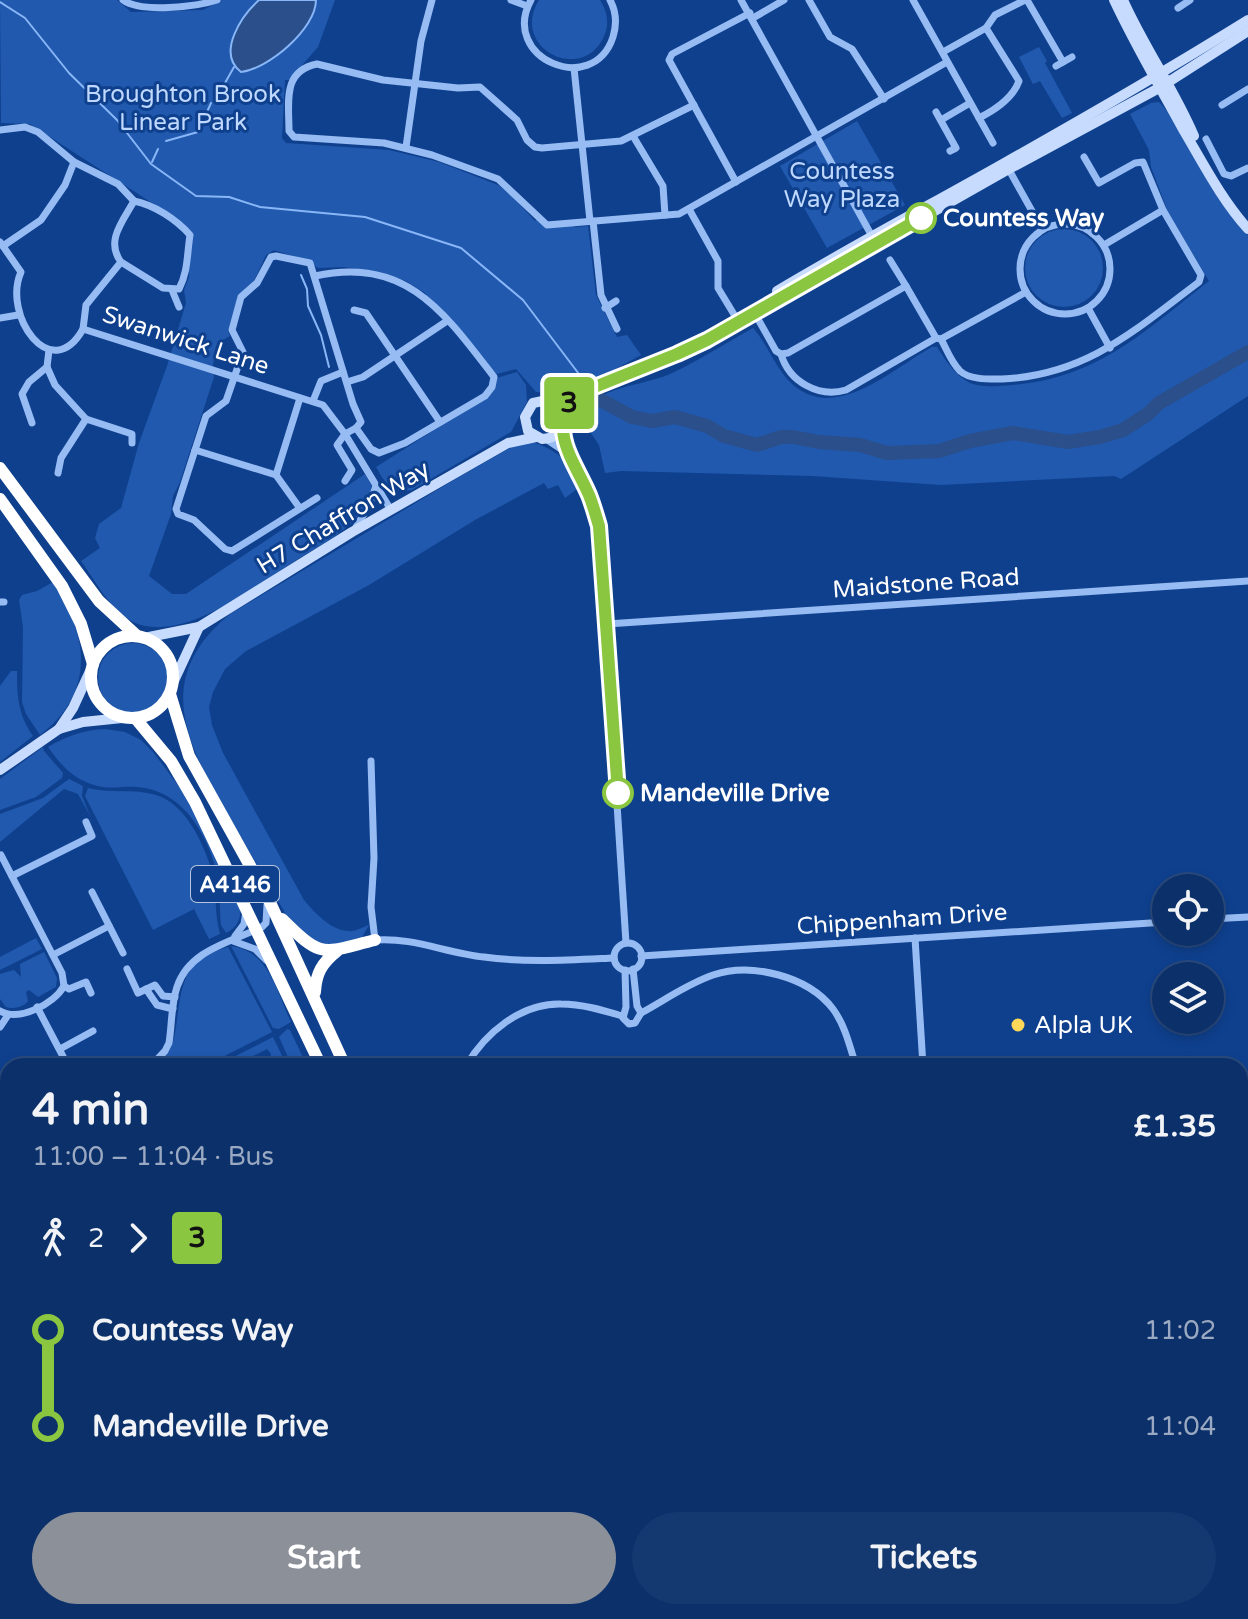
<!DOCTYPE html>
<meta charset="utf-8">
<style>
body{margin:0;font-family:"Varela Round",sans-serif;background:#143870;color:#f1f3f6;height:100vh;display:flex;flex-direction:column;font-size:30px;white-space:nowrap}
*{box-sizing:border-box;margin:0}
p{font-size:26px;color:#9aa9c1}
.icon{flex:none;width:44px;height:44px;fill:none;stroke:currentColor;stroke-width:2;stroke-linecap:round;stroke-linejoin:round}
.map{position:relative;flex:1;overflow:hidden}
.sheet{position:absolute;left:0px;top:1058px;width:1248px;height:562px;display:flex;flex-direction:column;background:#0b306a;border-radius:24px 24px 0 0;box-shadow:0 4px 12px #0003,0 0 0 2px #2b4b7e}
.sheet>*{flex:none}
.badge{padding:0 16px;border-radius:6px;font-size:28px;line-height:52px}
.controls{position:absolute;left:1152px;top:874px;display:grid;gap:16px}
.controls a{display:grid;place-items:center;width:72px;height:72px;border-radius:50%;background:#0b306a;box-shadow:0 4px 12px #0003,0 0 0 2px #2b4b7e;font-size:40px}
.map>.badge{position:absolute;translate:-50% -50%;box-shadow:0 0 0 4px #fff}
.legs{display:flex;align-items:center;gap:12px;height:88px;padding:0 32px;font-size:26px}
.legs p{margin-inline-start:auto}
.headline{display:flex;align-items:center;justify-content:space-between;height:136px;padding:0 32px}
h1{font-size:44px;font-weight:700;line-height:60px}
.button{display:flex;gap:16px;margin-top:auto;padding:16px 32px}
.button a{flex:1;height:92px;border-radius:48px;background:#8c9099;color:#fff;font-size:32px;font-weight:700;line-height:92px;text-align:center}
.button a+a{background:#143870;color:#f1f3f6}
ul{padding:0 32px;list-style:none}
li{display:flex;align-items:center;gap:28px;height:96px;font-size:30px}
li i{display:grid;place-items:center;width:12px;height:100%;margin:0 10px;background:currentColor}
li i::after{content:'';width:20px;height:20px;margin:-10px;border:6px solid;border-radius:50%;background:#0b306a}
li p{margin-inline-start:auto}
li:first-child i{background:linear-gradient(#0000 50%,currentColor 0)}
li:last-child i{background:linear-gradient(currentColor 50%,#0000 0)}
.map>svg:first-child{display:block}
.green{fill:#2059ae}
.water{fill:#2b4f8a;stroke:#88b6f7;stroke-width:2}
.lines{fill:none;stroke-linecap:round;stroke-linejoin:round}
.stream{stroke:#88b6f7;stroke-width:2}
.river{stroke:#2b4f8a;stroke-width:14}
.street{stroke:#97bcf3;stroke-width:7}
.secondary{stroke:#c6dbfd;stroke-width:10}
.highway{stroke:#fff;stroke-width:12}
.line-1-casing{stroke:#fff;stroke-width:18}
.line-1{stroke:#8bc640;stroke-width:12}
.stop-1-dot{fill:#fff;stroke:#8bc640;stroke-width:4}
.poi-dot{fill:#ffd859;stroke:#0f408e;stroke-width:3}
.labels{text-anchor:middle;stroke-width:6;stroke-linejoin:round;paint-order:stroke}
.shield{fill:#0f408e;stroke:#b7c6dd;stroke-width:2}
.shield-label{font-size:22px;font-weight:bold;fill:#fff}
.park-label{font-size:24px;fill:#bfd8fe;stroke:#0f408e}
.stop-label{font-size:24px;font-weight:bold;fill:#fff;stroke:#0f408e;text-anchor:start}
.street-label{font-size:24px;fill:#fff;stroke:#0f408e}
.poi-label{font-size:24px;fill:#fff;stroke:#0f408e;text-anchor:start}
</style>
<div class="map">
<svg width="1248" height="1619" viewBox="0 0 1248 1619">
<rect width="100%" height="100%" fill="#0f408e"/>
<g class="green">
<path d="M0,0H117L131,12L203,10L222,0H335L318,47L289,80H285L282,138L286,143L389,150L439,162L498,185L509,193L535,221L538,218L542,222H573L574,227L588,226L596,295L617,337L627,335L641,355L612,371L575,384L573,390L556,393L536,392L516,369L493,375L425,293L406,281L382,273L344,267L318,268L308,261L274,250L266,255L252,285L238,297L228,331L230,336L218,343L213,364L214,377L180,482L173,496L171,514L149,576L172,594H186L365,474L372,486C368,498 365,510 356,519C337,537 312,550 290,564C251,589 193,635 145,626C115,620 97,583 81,561L100,548L95,538L99,524L121,508L139,443L167,366L186,303L184,290L189,277L188,261L193,235L183,223L30,124L1,123Z"/>
<path d="M539,0H600C607,11 610,24 604,36C583,85 509,48 539,0Z"/>
<path d="M1039,47L1047,61L1045,63L1072,113L1062,118L1040,81L1033,84L1019,57Z"/>
<path d="M1159,102L1167,111L1210,185L1248,235V396L1121,479L1114,476L941,485L812,476L621,471L605,473L599,445L579,415C595,387 643,386 670,374C698,361 726,343 753,328C767,344 775,366 788,380C832,427 892,369 932,347H937C946,361 955,375 970,383C982,388 999,386 1012,385C1098,378 1145,331 1209,281L1168,212L1151,167L1149,150L1130,114L1151,103Z"/>
<path d="M857,121L905,205L827,248L780,166Z"/>
<circle cx="1064" cy="268" r="39"/>
<path d="M517,372L526,385L527,402L511,432L412,490C392,495 385,483 376,467L488,396L495,389L497,378Z"/>
<path d="M532,442C552,448 579,464 577,489L565,498L558,485L548,489L544,483L475,520L369,585L246,651L225,669L213,692L209,707L212,725L223,753L304,900C314,912 331,931 349,931C354,932 363,927 369,925L362,937C324,950 314,947 288,918C268,884 249,850 229,817C187,744 151,679 230,614L454,480L517,444Z"/>
<path d="M53,582C89,635 96,693 40,735L26,714L22,702L23,627L19,600L22,595L37,591Z"/>
<circle cx="133" cy="678" r="35"/>
<path d="M11,671H17C17,697 18,714 33,736L0,762V686Z"/>
<path d="M105,729L125,732L141,740L153,752L187,797L241,907C240,920 238,927 226,933L221,925C219,907 221,888 216,870C206,831 181,790 137,787C123,786 108,790 94,785C73,779 60,764 48,747C67,736 83,730 105,729Z"/>
<path d="M43,747L44,751L63,773L62,778L36,797L0,810V779Z"/>
<path d="M69,779L83,786L82,796L90,816L78,794L64,789L0,842V814L43,798Z"/>
<path d="M88,788C111,794 133,788 156,795C186,804 204,844 212,872C217,892 214,912 220,934L209,939L194,909L153,930L85,796Z"/>
<path d="M36,938L42,949L0,970V957Z"/>
<path d="M231,946C269,951 277,992 291,1022L279,1029L273,1028Z"/>
<path d="M228,947L272,1032L205,1066H159C165,1057 172,1048 174,1038C183,994 175,962 228,947Z"/>
<path d="M44,952L57,978L56,987L38,997L29,990L26,992L28,1001C23,1008 13,1009 6,1007L0,999V974L14,970L21,977L20,964Z"/>
<path d="M287,1029L290,1030L307,1066H292L279,1037Z"/>
<path d="M273,1037L287,1066H271L269,1061L271,1054L267,1049L233,1066H216Z"/>
<path d="M8,1497V1564L0,1568V1499Z"/>
</g>
<path class="water" d="M259,0H316C316,29 268,69 241,72C216,53 242,15 259,0Z"/>
<g class="lines">
<g class="stream">
<path d="M0,2L25,18L69,73L117,120L151,164L196,196L229,197L260,207L365,217L461,248L523,300L585,382"/>
<path d="M225,83L234,67"/>
<path d="M166,141L198,132L211,103"/>
<path d="M152,162L158,149"/>
<path d="M301,275L307,289L308,306L321,335L329,367"/>
</g>
<path class="river" d="M585,382L597,398L632,417L652,421L675,417L707,426L724,436L757,445L781,437H793L819,442L860,445L887,453L939,451L970,441L1013,433L1068,442L1100,437L1123,430L1148,414L1159,403L1248,352"/>
<g class="street">
<path d="M123,0C140,13 196,7 217,0"/>
<path d="M511,0L527,6"/>
<path d="M531,0C499,58 593,98 613,37C617,24 616,11 610,0"/>
<path d="M741,0L873,238"/>
<path d="M809,0L830,37L852,49L884,99"/>
<path d="M913,0L993,143"/>
<path d="M1027,0L1063,62"/>
<path d="M1178,8L1190,0"/>
<path d="M753,18L784,0"/>
<path d="M943,52L986,28L995,15L1025,0"/>
<path d="M1056,66L1072,57"/>
<path d="M574,68L590,221"/>
<path d="M694,105L621,141L542,148L535,147L527,140L517,120L480,87L458,88L383,80L317,64C282,71 289,102 289,131L294,137L384,143L432,155L498,179L547,225L679,214L947,62"/>
<path d="M1222,105L1248,89"/>
<path d="M936,112L956,148L950,151"/>
<path d="M979,118C995,110 1013,98 1019,81L986,28"/>
<path d="M941,120L970,103"/>
<path d="M0,130L25,127L38,132L74,162L118,184L134,201"/>
<path d="M633,136L663,186L665,215"/>
<path d="M1206,139L1224,174L1231,176L1248,168"/>
<path d="M406,147L421,41L432,0"/>
<path d="M1008,168L1042,229"/>
<path d="M736,182L669,60L672,54L750,13"/>
<path d="M689,209L718,261V288L738,321"/>
<path d="M593,221L601,295L617,329"/>
<circle cx="1065" cy="269" r="45"/>
<path d="M0,242L21,272C2,315 51,386 83,329L323,405L345,434L391,510"/>
<path d="M1104,245L1163,210"/>
<path d="M3,246L41,220L65,185L74,162"/>
<path d="M890,260L906,286"/>
<path d="M315,276C406,256 444,312 494,377L492,387L485,396L405,443L379,453L371,449L356,428L361,422L353,404L310,263L276,256L271,257L257,283L241,297L232,330L243,352L226,401L206,416L176,509L178,514L194,520L225,549L232,551L317,498"/>
<path d="M172,290L179,307"/>
<path d="M605,308L616,301"/>
<path d="M1088,308L1110,348"/>
<path d="M354,310L366,313L440,422"/>
<path d="M754,312L776,351L781,354L788,353L906,286L936,338L941,339C947,350 951,362 960,371C970,380 989,379 1002,379C1087,375 1135,330 1199,282L1201,275L1163,210L1143,162L1135,163L1099,183L1084,157"/>
<path d="M0,318L18,315"/>
<path d="M83,329L86,305L121,262L163,288L179,289C188,272 187,254 190,235C176,219 154,205 134,201C123,221 105,241 121,262"/>
<path d="M941,339L1026,292"/>
<path d="M49,350L47,367L55,385L86,419L132,434V443"/>
<path d="M781,354C789,382 819,398 846,390L936,338"/>
<path d="M347,382L363,377L447,321"/>
<path d="M313,401L321,381L343,372"/>
<path d="M32,423L22,394L29,382L47,367"/>
<path d="M563,428L567,453L591,499L599,526L626,943"/>
<path d="M546,439L567,453"/>
<path d="M195,450L276,475"/>
<path d="M58,473L61,458L86,419"/>
<path d="M345,481L352,470L337,445L345,434L356,428"/>
<path d="M299,507L276,475L300,398"/>
<path d="M356,527L369,506L376,486"/>
<path d="M0,602H4"/>
<path d="M607,624L1248,581"/>
<path d="M371,761L374,858L371,907L375,940C413,937 446,953 484,957C527,963 571,960 614,958"/>
<path d="M12,876L92,836L86,822"/>
<path d="M92,892L123,953"/>
<path d="M1210,919L1248,917"/>
<path d="M235,936L244,924L246,911"/>
<path d="M915,938L923,1066"/>
<path d="M233,941L255,949L266,960"/>
<circle cx="628" cy="957" r="14"/>
<path d="M53,955L109,926"/>
<path d="M641,956L1166,922"/>
<path d="M127,969L138,993L155,985L163,996L175,997"/>
<path d="M633,969L637,1006L641,1013"/>
<path d="M625,970L626,1007L623,1018L629,1024L635,1023L641,1013"/>
<path d="M64,986L69,989L86,982L91,993"/>
<path d="M146,989L157,1005L173,1009"/>
<path d="M37,1007L68,1066"/>
<path d="M0,1011C19,1022 54,1004 64,986L62,973L1,855"/>
<path d="M641,1013C665,1000 687,984 713,975C751,962 808,976 833,1009C845,1025 850,1047 856,1066"/>
<path d="M0,1027L8,1015"/>
<path d="M60,1049L93,1031"/>
<path d="M151,1066L165,1051L169,1043C172,1025 171,1004 177,987C189,950 231,942 262,927L266,923L267,905"/>
<path d="M242,1066L254,1060H263L266,1066"/>
<path d="M466,1066C485,1033 521,1003 561,1004C582,1004 602,1010 622,1016"/>
<path d="M0,1144L8,1140"/>
<path d="M0,1285L8,1281"/>
<path d="M1240,1371L1248,1370"/>
<path d="M0,1390L4,1398L0,1400"/>
<path d="M0,1497L8,1495"/>
<path d="M118,1612L119,1619"/>
<path d="M729,1612V1619"/>
<path d="M1089,1612L1090,1619"/>
</g>
<g class="secondary">
<path d="M1114,0C1135,45 1160,87 1184,131C1204,165 1222,200 1248,229"/>
<path d="M1123,0C1144,47 1174,89 1194,136"/>
<path d="M777,291C852,246 930,205 1006,162C1088,116 1169,69 1248,20"/>
<path d="M577,394C572,400 567,404 565,411C561,427 562,438 542,439L528,431L525,417L533,403L577,394L677,354L707,340L1009,169L1159,88L1248,31"/>
<path d="M144,638L199,627L352,532L508,443L536,437"/>
<path d="M173,683L199,627"/>
<path d="M59,729L73,708L91,669"/>
<path d="M0,770L59,729L83,722L122,718"/>
</g>
<g class="highway">
<path d="M0,468L99,601L137,636"/>
<path d="M0,499L62,586L81,624L93,664"/>
<circle cx="132" cy="677" r="41"/>
<path d="M170,694L189,756L268,898L345,1066"/>
<path d="M136,719L171,761L195,802L321,1066"/>
<path d="M282,919C323,960 322,953 375,940"/>
<path d="M315,992C316,973 322,963 337,951"/>
<path d="M1240,1414L1248,1413"/>
<path d="M1240,1428L1248,1427"/>
<path d="M0,1602L8,1600"/>
<path d="M477,1612L480,1619"/>
<path d="M22,1619L52,1612"/>
<path d="M496,1619L497,1612"/>
</g>
</g>
<g class="lines">
<defs>
<path id="line-1" d="M618,793L599,526C596,516 593,505 589,495C574,460 546,429 577,394L677,354L707,340L921,218"/>
</defs>
<use href="#line-1" class="line-1-casing"/>
<use href="#line-1" class="line-1"/>
</g>
<g class="stop-1-dot">
<circle cx="921" cy="218" r="14"/>
<circle cx="618" cy="793" r="14"/>
</g>
<circle class="poi-dot" cx="1018" cy="1025" r="8"/>
<g class="labels">
<rect class="shield" x="191" y="866" width="88" height="36" rx="6"/>
<g class="shield-label">
<text x="235" y="892">A4146</text>
</g>
<g class="park-label">
<text x="183" y="102">Broughton Brook<tspan x="183" dy="28">Linear Park</tspan></text>
<text x="842" y="179">Countess<tspan x="842" dy="28">Way Plaza</tspan></text>
</g>
<g class="stop-label">
<text x="943" y="226">Countess Way</text>
<text x="640" y="801">Mandeville Drive</text>
</g>
<g class="street-label">
<text transform="translate(186 340) rotate(18)" y="8">Swanwick Lane</text>
<text transform="translate(343 517) rotate(-31)" y="8">H7 Chaffron Way</text>
<text transform="translate(926 583) rotate(-4)" y="8">Maidstone Road</text>
<text transform="translate(902 919) rotate(-4)" y="8">Chippenham Drive</text>
</g>
<g class="poi-label">
<text x="1034" y="1033">Alpla UK</text>
</g>
</g>
</svg>
<div class="controls">
<a><svg class="icon" aria-label="locate" viewBox="0 0 24 24"><circle cx="12" cy="12" r="6"/><path d="M12 2v4M12 18v4M2 12h4M18 12h4"/></svg></a>
<a><svg class="icon" aria-label="layers" viewBox="0 0 24 24"><path d="M12 4l9 5-9 5-9-5zM3 14l9 5 9-5"/></svg></a>
</div>
<b class="badge" style="left:569px;top:403px;background:#8bc640;color:#111">3</b>
<section class="sheet">
<div class="headline"><div><h1>4 min</h1><p>11:00 – 11:04 · Bus</p></div><b>£1.35</b></div>
<div class="legs"><svg class="icon" aria-label="walk" viewBox="0 0 24 24"><circle cx="13" cy="4" r="2"/><path d="M13 8l-2 6 4 7M11 14l-3 7M7 12l3-4h3l4 4"/></svg>2<svg class="icon" aria-label="forward" viewBox="0 0 24 24"><path d="M9 5l7 7-7 7"/></svg><b class="badge" style="background:#8bc640;color:#111">3</b></div>
<ul>
<li><i style="color:#8bc640"></i><b>Countess Way</b><p>11:02</p></li>
<li><i style="color:#8bc640"></i><b>Mandeville Drive</b><p>11:04</p></li>
</ul>
<div class="button"><a>Start</a><a>Tickets</a></div>
</section>
</div>
